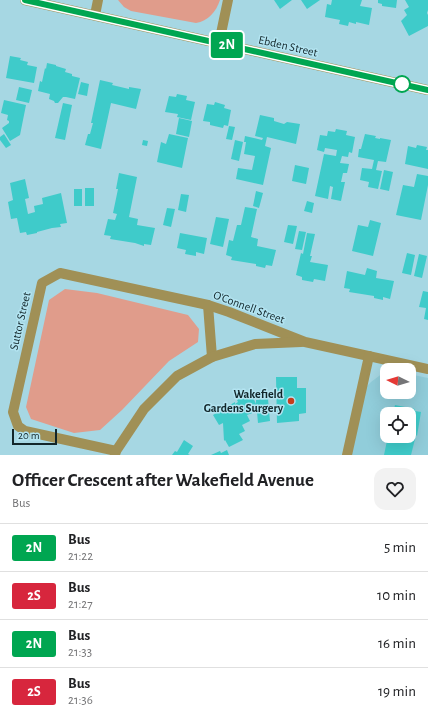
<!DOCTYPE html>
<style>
body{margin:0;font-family:"Alegreya Sans",sans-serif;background:#f2f2f2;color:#202124;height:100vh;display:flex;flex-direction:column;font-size:15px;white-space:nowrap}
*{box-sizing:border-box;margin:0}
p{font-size:13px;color:#757577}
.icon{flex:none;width:22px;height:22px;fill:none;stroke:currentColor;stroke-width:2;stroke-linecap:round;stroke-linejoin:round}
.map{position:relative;height:455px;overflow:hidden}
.panel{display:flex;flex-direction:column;background:#fff;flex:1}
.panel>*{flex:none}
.badge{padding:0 8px;border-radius:3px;font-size:14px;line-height:26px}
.needle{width:26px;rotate:275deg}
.buttons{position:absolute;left:380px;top:363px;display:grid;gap:8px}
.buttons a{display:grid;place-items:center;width:36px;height:36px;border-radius:8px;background:#fff;box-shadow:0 4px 16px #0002;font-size:20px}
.scale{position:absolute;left:12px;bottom:10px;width:45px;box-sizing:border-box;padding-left:4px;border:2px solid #12262a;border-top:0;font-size:11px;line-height:14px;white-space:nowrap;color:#12262a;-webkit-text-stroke:3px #b3e4f1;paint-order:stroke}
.map>.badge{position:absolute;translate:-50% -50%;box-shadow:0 0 0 2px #fff}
.round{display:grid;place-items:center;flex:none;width:42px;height:42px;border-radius:12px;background:#f2f2f2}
.overview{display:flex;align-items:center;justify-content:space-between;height:68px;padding:0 12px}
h1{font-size:19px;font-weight:700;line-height:30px}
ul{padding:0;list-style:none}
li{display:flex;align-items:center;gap:12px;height:48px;padding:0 12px;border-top:1px solid #e0e0e0}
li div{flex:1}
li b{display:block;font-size:15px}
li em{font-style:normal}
li .badge{min-width:44px;font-weight:700;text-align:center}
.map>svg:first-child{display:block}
.built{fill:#91cdda;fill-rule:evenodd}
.green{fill:#e09c8b}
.building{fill:#3fcbca}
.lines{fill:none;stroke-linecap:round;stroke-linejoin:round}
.street{stroke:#a09056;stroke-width:10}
.line-casing{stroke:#fff;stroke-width:9}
.line{stroke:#00a651;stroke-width:6}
.stop-dot{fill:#fff;stroke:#00a651;stroke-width:2}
.poi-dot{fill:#c63d1b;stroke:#b3e4f1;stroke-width:1.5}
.labels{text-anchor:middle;stroke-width:3;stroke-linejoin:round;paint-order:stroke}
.street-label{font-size:12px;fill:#12262a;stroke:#b3e4f1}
.poi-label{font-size:12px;font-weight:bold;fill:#12262a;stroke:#b3e4f1;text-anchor:end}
</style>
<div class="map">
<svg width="428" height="455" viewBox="0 0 428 455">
<rect width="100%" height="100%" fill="#a6d7e3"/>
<path class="built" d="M387,372V392H409V374L428,378V455H349L364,389L371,382L383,373ZM387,414H409V436H387Z"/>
<g class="green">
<path d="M118,0H220C216,12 208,21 196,23L131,11L124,7Z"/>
<path d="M65,289L97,293L188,315L199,329L198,342L169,361L122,410L100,430L74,433L31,419L26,407L49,300Z"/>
</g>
<g class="building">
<path d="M274,0H292L280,9Z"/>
<path d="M301,0H320L307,9Z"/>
<path d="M332,0H362L360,6L372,8L369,25L356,22V24L349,22L348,26L339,24L340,20L325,17L327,4L331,5Z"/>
<path d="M378,0H397L396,8L382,6V4L378,3Z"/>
<path d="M405,0H428V10L427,13L428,15V26L409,36L401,21L407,15L404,10L409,7Z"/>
<path d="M10,56L21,58L20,60L28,62L27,65L37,67L34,83L6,78Z"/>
<path d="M47,63L56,65V66L66,69L65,72L72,74V76L80,78L75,99L66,97L67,90L66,97H63L58,103H55L54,101L49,99L50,94L38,91L40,81L42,82L45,68L46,69Z"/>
<path d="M100,80L113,83L112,85L129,89V87L141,89L136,109L111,103L101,149L85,145L88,134H90L93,123H91Z"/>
<path d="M81,82L89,84L87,96L78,94Z"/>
<path d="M19,87L32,90L29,103L16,100Z"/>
<path d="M177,94L187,96L186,100L195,102L191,120L177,117L178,114L165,112L169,96L176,97Z"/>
<path d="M4,100L26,105L20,135L10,141L2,128L9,123V121L7,120L8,115L1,113Z"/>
<path d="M215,102L225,105L224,108L231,110L228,126L224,125L223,128L210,125V122L203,121L207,104L214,105Z"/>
<path d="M63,103L72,105L65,140L55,138Z"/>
<path d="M260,115L274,118V121L284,124L287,122L300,124L296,144L267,137L265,146L271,148L263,185L236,179L238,168L252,170L255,156L244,154L246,142H244L245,136L262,140L263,138L255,136Z"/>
<path d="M179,118L192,121L189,137L176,134Z"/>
<path d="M229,126L235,127L232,140L226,139Z"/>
<path d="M336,129L347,131L346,135L355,137L352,153L349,152L348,157L342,156L340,163L349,164L347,173H343L341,182H345L341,201L331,199L333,187L330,186L328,199L315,196L324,154L336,156L337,150L325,148L324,152L317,150L320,135L327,136L328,131L335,132Z"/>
<path d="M4,134L11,145L6,148L0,140V137Z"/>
<path d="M169,134L188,138L182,168L157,162L161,142L166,144Z"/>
<path d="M365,134L376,136L375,138L380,139V138L391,140L386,162L378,161L376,170L382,171L378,189L368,187L369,182L360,180L362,168L372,169L374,160L358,157L359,149H361Z"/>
<path d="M143,140L148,141L147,146L142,145Z"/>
<path d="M235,140L243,142L239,161L231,159Z"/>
<path d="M417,145L427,147L426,150H428V169L405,164L408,146L416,148Z"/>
<path d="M295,165L309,168L306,184L292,181Z"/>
<path d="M384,170L393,172L389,191L380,189Z"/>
<path d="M119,173L137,177L129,217L138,219L137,225L155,228L151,245L144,244V246L135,243L110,239L111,236L104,235L108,219L115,220L117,214L113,213L118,189H116Z"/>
<path d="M417,174L428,176V185L421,220L396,215L403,185L414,187Z"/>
<path d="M25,179L29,198L25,199L28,214L35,212L34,206L43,204L42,198L61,193L67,223L60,224L61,227L52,228L37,232V233L27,235L26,232L20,233L17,218L11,219L8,202L13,200L10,183Z"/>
<rect x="85" y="188" width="9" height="18"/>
<rect x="74" y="189" width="8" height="17"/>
<path d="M256,191L263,193L259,208L253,206Z"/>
<path d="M181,194L189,195L186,212L178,210Z"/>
<path d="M307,201L314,203L312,213L304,211Z"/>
<path d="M245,207L257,209L251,237L258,239L257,246L276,250L272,266L266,265L265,268L256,266V264L231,260L232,257L226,255L229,240L233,241L237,225H241Z"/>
<path d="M167,208L175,209L171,227L163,225Z"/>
<path d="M216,217L229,219L223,247L210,244Z"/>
<path d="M370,220L381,223L373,256L352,251L358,225L368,227Z"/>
<path d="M288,225L297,226L293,244L284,242Z"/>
<path d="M299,231L306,232L302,250L295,249Z"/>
<path d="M180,233L207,238L204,254L196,252V256L185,254L186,250L177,248Z"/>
<path d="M307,233L315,234L310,256H312L310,262L328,265L325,281L314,279L313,282L302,280V277L296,275L301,253L303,254Z"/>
<path d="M407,253L415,255L411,275L402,273Z"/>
<path d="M419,254L427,256L422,278L414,276Z"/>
<path d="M367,268L377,271L376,278L394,281L390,299L383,297V300L374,298V296L349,292L350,289L344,288L347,271L365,275Z"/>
<path d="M423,291L428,292V320L424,319L426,308L419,307Z"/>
<path d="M276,377H297V388H306V413L299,414V421L277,423Z"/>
<path d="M245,395L247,398L252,395L256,404V400L268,399L270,421L258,423L257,412H255L247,415L250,421L242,425L245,431L239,434L243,440L229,447L225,440L224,441L223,423L219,425L213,415L235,402V404L238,402L237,400Z"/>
<path d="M395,405L415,409V411L421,412L417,436L416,435L411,455H384L388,436H409V414H393Z"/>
<path d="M184,440L193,446L188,454L190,455H172L175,451L177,452Z"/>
<path d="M227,450L229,455H211L220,451L221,453Z"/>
</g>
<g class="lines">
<g class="street">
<path d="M25,0L428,90"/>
<path d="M95,15L98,0"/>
<path d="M219,43L228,0"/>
<path d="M208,305L212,357"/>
<path d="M116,451L25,431L18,426L13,412L42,283L60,273L208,305L229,312L305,342L428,369"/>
<path d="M115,455L116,451L144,409L177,376L212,357L255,344L301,342"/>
<path d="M347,455L369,356"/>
</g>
</g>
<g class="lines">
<defs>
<path id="line" d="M25,0L428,90"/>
</defs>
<use href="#line" class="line-casing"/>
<use href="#line" class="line"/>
</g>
<circle class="stop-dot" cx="402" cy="84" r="8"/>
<circle class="poi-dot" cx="291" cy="401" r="4"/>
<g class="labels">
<g class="street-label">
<text transform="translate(288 46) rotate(13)" y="4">Ebden Street</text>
<text transform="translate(249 307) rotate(20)" y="4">O'Connell Street</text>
<text transform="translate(20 321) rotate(-77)" y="4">Suttor Street</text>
</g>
<g class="poi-label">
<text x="283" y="398">Wakefield<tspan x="283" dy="14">Gardens Surgery</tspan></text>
</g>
</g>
</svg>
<div class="buttons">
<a><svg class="needle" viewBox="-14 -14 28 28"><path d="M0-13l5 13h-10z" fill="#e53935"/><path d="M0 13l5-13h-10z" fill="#757577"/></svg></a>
<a><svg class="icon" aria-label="locate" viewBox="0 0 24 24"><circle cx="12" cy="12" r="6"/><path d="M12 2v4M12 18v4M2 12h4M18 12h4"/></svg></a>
</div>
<div class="scale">20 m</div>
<b class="badge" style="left:227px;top:45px;background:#00a651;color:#fff">2N</b>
</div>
<section class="panel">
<div class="overview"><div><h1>Officer Crescent after Wakefield Avenue</h1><p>Bus</p></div><a class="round"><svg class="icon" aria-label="heart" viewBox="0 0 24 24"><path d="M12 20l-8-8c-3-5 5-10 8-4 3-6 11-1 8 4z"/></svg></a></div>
<ul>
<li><span class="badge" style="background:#00a651;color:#fff">2N</span><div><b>Bus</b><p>21:22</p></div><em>5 min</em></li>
<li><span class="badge" style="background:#d7263d;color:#fff">2S</span><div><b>Bus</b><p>21:27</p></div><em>10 min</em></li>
<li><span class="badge" style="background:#00a651;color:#fff">2N</span><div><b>Bus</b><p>21:33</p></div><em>16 min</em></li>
<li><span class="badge" style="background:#d7263d;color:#fff">2S</span><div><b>Bus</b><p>21:36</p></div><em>19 min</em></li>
</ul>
</section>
